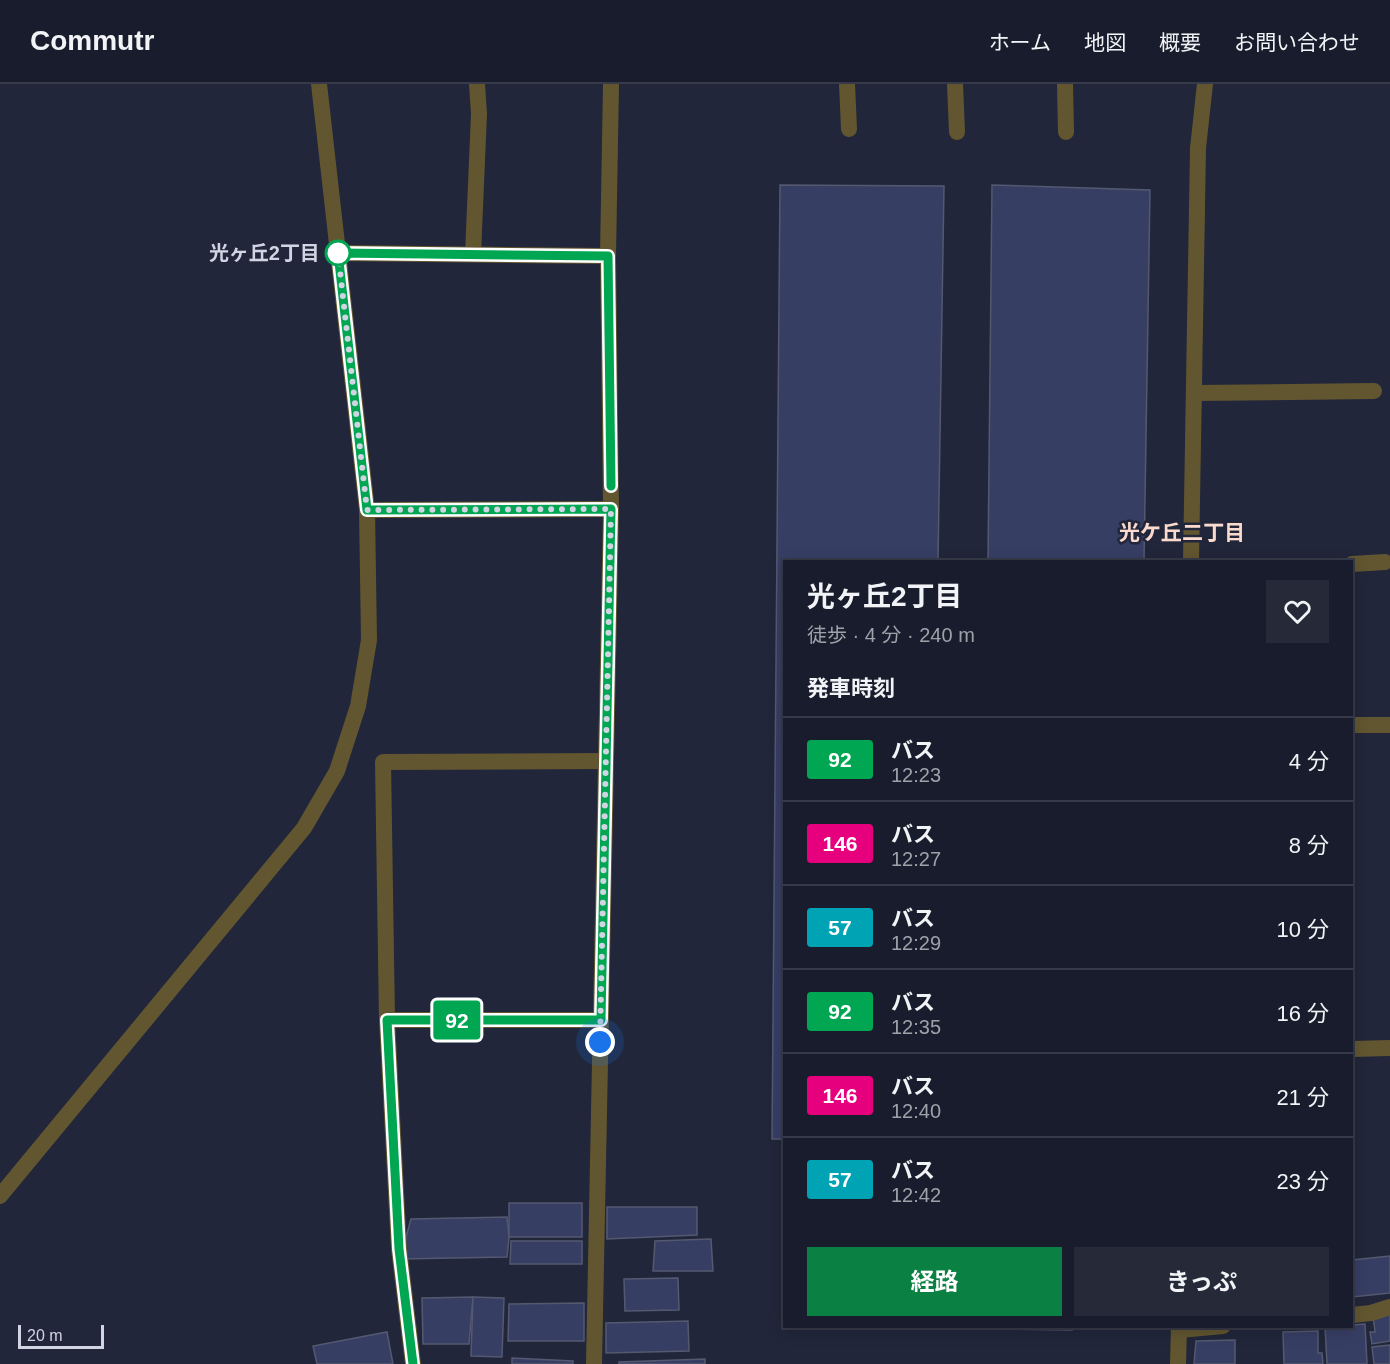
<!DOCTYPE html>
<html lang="ja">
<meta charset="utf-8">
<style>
body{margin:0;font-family:Helvetica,"Noto Sans JP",sans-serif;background:#262938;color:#f1f3f6;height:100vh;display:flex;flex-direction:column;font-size:22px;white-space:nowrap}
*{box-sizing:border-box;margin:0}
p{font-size:20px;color:#9fa1a9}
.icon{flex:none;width:33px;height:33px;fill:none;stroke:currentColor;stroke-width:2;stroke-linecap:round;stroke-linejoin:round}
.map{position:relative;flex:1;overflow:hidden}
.panel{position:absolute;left:783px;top:476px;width:570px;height:768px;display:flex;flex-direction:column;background:#191c2c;border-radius:0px;box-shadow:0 3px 15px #0003,0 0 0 2px #373a48}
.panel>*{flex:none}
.badge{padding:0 12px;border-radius:4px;font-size:21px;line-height:39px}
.scale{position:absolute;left:18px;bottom:15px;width:86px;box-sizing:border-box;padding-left:6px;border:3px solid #d1d4e2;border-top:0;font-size:16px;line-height:21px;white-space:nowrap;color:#d1d4e2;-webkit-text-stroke:4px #21263a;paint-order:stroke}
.you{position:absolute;width:30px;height:30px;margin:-15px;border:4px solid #fff;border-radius:50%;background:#1a73e8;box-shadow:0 0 0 9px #1a73e833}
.map>.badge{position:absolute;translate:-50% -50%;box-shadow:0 0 0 3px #fff}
h2{padding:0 24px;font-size:22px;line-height:54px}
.round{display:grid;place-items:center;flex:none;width:63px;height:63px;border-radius:0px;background:#262938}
.summary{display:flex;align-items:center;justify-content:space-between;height:102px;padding:0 24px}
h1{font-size:28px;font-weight:700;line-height:45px}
.button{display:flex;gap:12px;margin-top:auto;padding:12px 24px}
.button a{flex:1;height:69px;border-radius:0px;background:#0b8043;color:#fff;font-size:24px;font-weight:700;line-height:69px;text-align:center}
.button a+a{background:#262938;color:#f1f3f6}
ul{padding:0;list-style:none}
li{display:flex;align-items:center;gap:18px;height:84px;padding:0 24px;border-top:2px solid #373a48}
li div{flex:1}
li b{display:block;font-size:22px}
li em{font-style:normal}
li .badge{min-width:66px;font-weight:700;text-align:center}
header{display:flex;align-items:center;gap:36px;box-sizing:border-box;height:84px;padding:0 30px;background:#191c2c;border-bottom:2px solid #373a48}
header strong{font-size:28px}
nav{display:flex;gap:33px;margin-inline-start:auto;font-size:21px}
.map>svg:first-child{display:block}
.building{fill:#373e64;stroke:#545970;stroke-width:1.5}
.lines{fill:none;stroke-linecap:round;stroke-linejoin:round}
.service{stroke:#625630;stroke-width:16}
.minor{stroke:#625630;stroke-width:16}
.tertiary{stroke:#625630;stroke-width:16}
.line-casing{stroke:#fff;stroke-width:14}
.line{stroke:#00a651;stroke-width:9}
.walk{stroke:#d1d4e2;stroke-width:6;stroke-dasharray:0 10.8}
.stop-dot{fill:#fff;stroke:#00a651;stroke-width:3}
.labels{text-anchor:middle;stroke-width:5;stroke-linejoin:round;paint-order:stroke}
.stop-label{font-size:20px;font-weight:bold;fill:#d1d4e2;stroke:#21263a;text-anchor:end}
.neighbourhood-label{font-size:21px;font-weight:bold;fill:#fbdace;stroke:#21263a}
</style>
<header>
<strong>Commutr</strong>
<nav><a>ホーム</a><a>地図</a><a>概要</a><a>お問い合わせ</a></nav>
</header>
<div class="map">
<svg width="1390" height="1280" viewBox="0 0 1390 1280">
<rect width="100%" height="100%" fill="#21263a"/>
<g class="building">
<path d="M780,101L944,102L938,477H784V1055H772Z"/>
<path d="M992,101L1150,106L1144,477H988Z"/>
<rect x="509" y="1119" width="73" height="34"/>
<path d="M607,1123H697V1151L607,1155Z"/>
<path d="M507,1133L509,1153L507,1173L400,1175L411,1135Z"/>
<path d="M711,1155L713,1187H653L655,1157Z"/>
<path d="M511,1157H582V1180H510Z"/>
<path d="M1390,1172V1209L1352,1213V1176Z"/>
<path d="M678,1194L679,1226L625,1227L624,1195Z"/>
<path d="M473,1213L469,1260H423L422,1214Z"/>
<path d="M473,1213L504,1214L502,1273L471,1272Z"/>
<path d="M584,1219V1257H508L509,1220Z"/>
<path d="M1390,1230V1257L1372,1260L1370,1248H1375L1373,1232Z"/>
<path d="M688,1237L689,1267L606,1269V1239Z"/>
<path d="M1365,1240L1367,1280H1327L1325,1242H1352V1241Z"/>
<path d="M997,1242H1072V1246L997,1245Z"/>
<path d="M1318,1247V1269H1322L1323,1280H1284L1283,1248Z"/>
<path d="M387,1248L393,1280H317L313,1262Z"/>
<path d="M1235,1256V1280H1194L1196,1257Z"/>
<path d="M1390,1261V1280H1374L1372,1263Z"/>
<path d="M512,1274L573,1277V1280H512Z"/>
<path d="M705,1275V1280H619V1278Z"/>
</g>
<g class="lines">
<g class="service">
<path d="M847,0L849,45"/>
<path d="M955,0L957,48"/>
<path d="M1065,0L1066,48"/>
<path d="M473,170L479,30L477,0"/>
<path d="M413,1280L399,1165L387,936L383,678L606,677"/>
</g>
<g class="minor">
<path d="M337,169L608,172"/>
<path d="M1194,309L1374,307"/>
<path d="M367,426L611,425"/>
<path d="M1191,477L1198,64L1205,0"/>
<path d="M1352,480L1385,478"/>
<path d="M1352,641H1390"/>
<path d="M387,936H601"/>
<path d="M1352,965L1390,964"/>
<path d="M1352,1231L1371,1229L1390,1223"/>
<path d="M1179,1246L1223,1242"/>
<path d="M594,1280L611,425L608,172L611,0"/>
<path d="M1178,1280L1179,1242"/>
</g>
<path class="tertiary" d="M0,1112L304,744L337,687L358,622L369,556L367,426L319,0"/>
</g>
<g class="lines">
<defs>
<path id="line" d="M413,1280L399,1165L387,936H601L611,425L367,426L338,169L608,172L611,402"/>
</defs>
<use href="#line" class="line-casing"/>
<use href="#line" class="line"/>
<path class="walk" d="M338,169L367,426L611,425L600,958"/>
</g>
<circle class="stop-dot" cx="338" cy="169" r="12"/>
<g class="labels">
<g class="stop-label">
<text x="320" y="176">光ヶ丘2丁目</text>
</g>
<g class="neighbourhood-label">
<text x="1182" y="456">光ケ丘二丁目</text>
</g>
</g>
</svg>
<div class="scale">20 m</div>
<div class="you" style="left:600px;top:958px"></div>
<b class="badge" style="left:457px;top:936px;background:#00a651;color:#fff">92</b>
<section class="panel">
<div class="summary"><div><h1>光ヶ丘2丁目</h1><p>徒歩 · 4 分 · 240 m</p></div><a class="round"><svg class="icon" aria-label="heart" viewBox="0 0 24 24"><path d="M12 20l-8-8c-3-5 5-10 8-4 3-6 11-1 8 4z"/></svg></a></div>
<h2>発車時刻</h2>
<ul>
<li><span class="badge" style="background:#00a651;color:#fff">92</span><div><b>バス</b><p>12:23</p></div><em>4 分</em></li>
<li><span class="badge" style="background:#e6007e;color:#fff">146</span><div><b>バス</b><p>12:27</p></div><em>8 分</em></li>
<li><span class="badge" style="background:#00a3b4;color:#fff">57</span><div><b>バス</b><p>12:29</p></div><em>10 分</em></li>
<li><span class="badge" style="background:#00a651;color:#fff">92</span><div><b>バス</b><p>12:35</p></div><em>16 分</em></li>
<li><span class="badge" style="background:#e6007e;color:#fff">146</span><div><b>バス</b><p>12:40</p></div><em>21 分</em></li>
<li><span class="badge" style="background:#00a3b4;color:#fff">57</span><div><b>バス</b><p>12:42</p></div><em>23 分</em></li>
</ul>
<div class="button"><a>経路</a><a>きっぷ</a></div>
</section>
</div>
